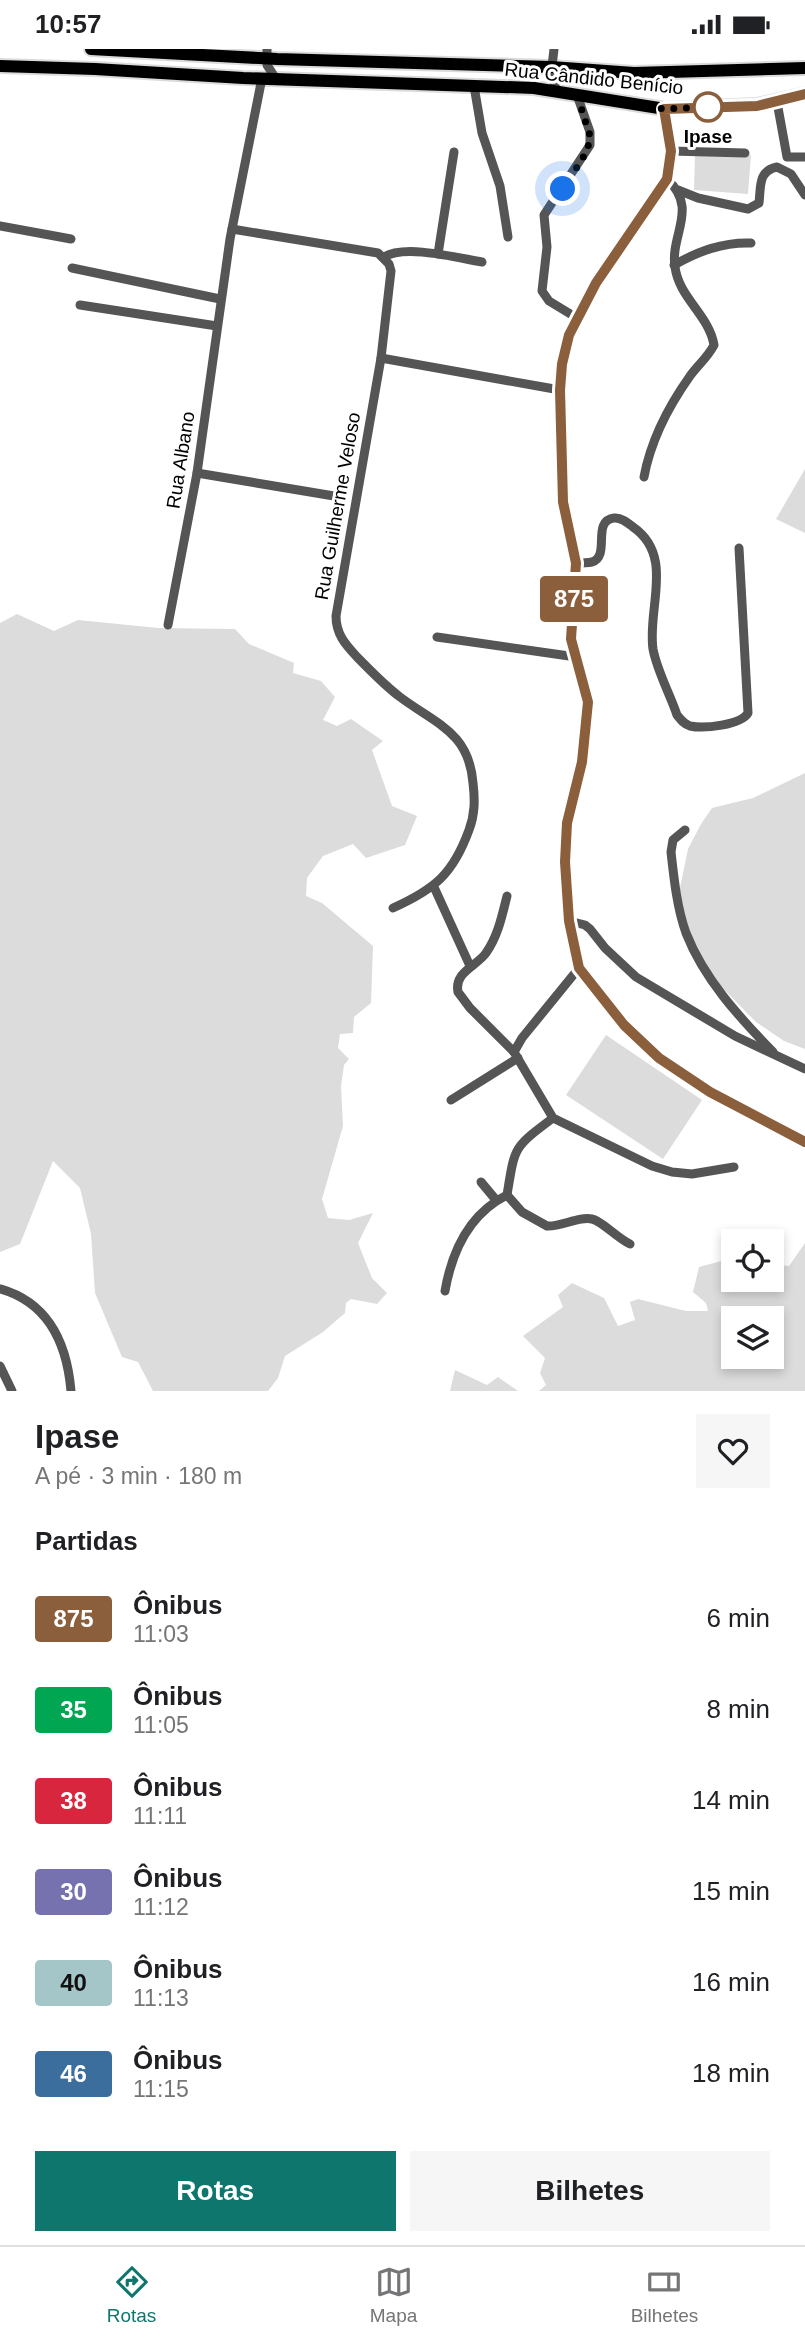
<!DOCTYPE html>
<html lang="pt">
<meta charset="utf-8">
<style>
body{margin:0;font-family:Helvetica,sans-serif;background:#f6f6f6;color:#202124;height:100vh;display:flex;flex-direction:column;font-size:26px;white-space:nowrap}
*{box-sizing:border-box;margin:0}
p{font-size:23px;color:#757577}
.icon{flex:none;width:38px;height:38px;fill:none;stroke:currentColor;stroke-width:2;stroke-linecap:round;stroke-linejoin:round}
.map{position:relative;height:1342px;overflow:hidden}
.details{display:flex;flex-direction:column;background:#fff;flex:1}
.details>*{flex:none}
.badge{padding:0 14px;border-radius:5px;font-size:24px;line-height:46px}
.tools{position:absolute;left:721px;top:1180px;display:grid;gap:14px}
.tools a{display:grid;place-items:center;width:63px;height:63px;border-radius:0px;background:#fff;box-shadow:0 4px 10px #0003;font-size:35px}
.you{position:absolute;width:35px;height:35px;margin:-18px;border:5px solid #fff;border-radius:50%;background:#1a73e8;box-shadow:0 0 0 10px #1a73e833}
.map>.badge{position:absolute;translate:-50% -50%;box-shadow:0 0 0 4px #fff}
h2{padding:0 35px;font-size:26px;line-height:63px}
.round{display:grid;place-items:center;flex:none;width:74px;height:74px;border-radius:0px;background:#f6f6f6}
.overview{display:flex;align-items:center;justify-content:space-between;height:119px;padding:0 35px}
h1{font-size:33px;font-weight:700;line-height:52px}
.button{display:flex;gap:14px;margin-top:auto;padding:14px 35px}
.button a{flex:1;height:80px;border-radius:0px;background:#0f766e;color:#fff;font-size:28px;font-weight:700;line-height:80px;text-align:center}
.button a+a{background:#f6f6f6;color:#202124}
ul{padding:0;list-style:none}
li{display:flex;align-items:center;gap:21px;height:91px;padding:0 35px}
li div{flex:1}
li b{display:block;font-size:26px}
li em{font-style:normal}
li .badge{min-width:77px;font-weight:700;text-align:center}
.status{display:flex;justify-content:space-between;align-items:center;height:49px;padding:0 35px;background:#fff;direction:ltr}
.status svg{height:19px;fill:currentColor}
.menu{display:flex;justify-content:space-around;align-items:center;height:98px;border-top:2px solid #e0e0e0;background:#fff;font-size:19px;color:#757577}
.menu a{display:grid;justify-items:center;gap:4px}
.menu .on{color:#0f766e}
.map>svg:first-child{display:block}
.green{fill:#dcdcdc;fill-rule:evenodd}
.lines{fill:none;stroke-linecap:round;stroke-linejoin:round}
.major-casing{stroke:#dbdbdb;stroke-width:16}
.minor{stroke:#555;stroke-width:9}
.major{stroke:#000;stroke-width:12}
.line-casing{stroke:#fff;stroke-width:16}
.line{stroke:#8b5e3c;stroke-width:10}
.walk{stroke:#000;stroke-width:7;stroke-dasharray:0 12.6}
.stop-dot{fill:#fff;stroke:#8b5e3c;stroke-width:3.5}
.labels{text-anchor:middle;stroke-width:6;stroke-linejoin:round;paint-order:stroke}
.street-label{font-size:19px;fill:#000;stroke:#fff}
.stop-label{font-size:19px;font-weight:bold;fill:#000;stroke:#fff}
</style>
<div class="status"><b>10:57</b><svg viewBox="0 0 49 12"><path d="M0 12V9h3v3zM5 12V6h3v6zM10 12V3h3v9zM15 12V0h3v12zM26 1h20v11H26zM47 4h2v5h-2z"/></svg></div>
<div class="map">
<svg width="805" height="1342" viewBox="0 0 805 1342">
<rect width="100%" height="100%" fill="#fff"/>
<g class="green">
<path d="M695,105L751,106L748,145L694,141Z"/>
<path d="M805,420V484L776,470Z"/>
<path d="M17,565L54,582L78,571L158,579L235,580L249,595L294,614L293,624L321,632L335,648L323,671L337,677L351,670L383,692L372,701L392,757L417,767L405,796L366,809L353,795L323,807L307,829L306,847L322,854L373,897L371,954L354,968L353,984L340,985L338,999L349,1010L344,1016L341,1037L343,1077L322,1150L328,1169L349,1171L373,1164L358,1194L372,1229L387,1244L377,1255L351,1250L346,1254L345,1264L323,1283L285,1307L278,1329L268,1342H153L138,1313L122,1308L95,1244L91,1185L80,1139L53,1112L20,1195L0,1203V574Z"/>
<path d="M805,724V1000L784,992L756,973L703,919L675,863L688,800L701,775L712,759L753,749Z"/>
<path d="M606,986L702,1051L663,1110L566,1046Z"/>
<path d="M805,1194V1342H539L546,1336L540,1324L545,1309L523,1287L563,1258L558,1246L572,1234L604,1249L618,1277L635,1271L630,1253L638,1250L686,1262H708L706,1254L693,1243L699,1218L725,1211L733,1199V1230H772V1215L789,1217ZM733,1269H772V1307H733Z"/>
<path d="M455,1321L487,1336L498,1328L518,1342H450Z"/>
</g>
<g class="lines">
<defs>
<g id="major">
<path d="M91,0L277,10L551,18L634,24L805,19"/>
<path d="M0,17L95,20L243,29L534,39L665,60L757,56L805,45"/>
</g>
</defs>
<use href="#major" class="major-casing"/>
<g class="minor">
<path d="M267,0V16L276,30"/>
<path d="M554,0L551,26L557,42"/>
<path d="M474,37L482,84L500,137L508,188"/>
<path d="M777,53L787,108H805"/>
<path d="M665,60L671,102L667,130L596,234L569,286L562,315L560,341L563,453L576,514L571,590L588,653L582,713L567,774L565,813L569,872L579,919L624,977L659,1009L710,1043L805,1093"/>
<path d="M671,102L745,104"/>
<path d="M678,141L698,149L748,160L759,154C761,137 758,122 777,118L791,125L805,146"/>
<path d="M0,177L71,190"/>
<path d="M232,180L378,204L389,215L391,222L381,309L336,567C336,585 345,595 357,608C371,622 384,636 400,648C436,675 469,683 473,734C475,751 475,765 469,781C453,825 435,840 393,859"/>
<path d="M438,205L454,103"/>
<path d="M384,208C405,195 458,209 482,213"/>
<path d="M674,216C699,202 723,193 751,194"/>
<path d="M72,219L220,250"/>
<path d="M80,256L217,277"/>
<path d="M577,269L549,252L542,242L547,198L544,166L590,96V83L577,46"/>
<path d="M381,309L560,341"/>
<path d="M197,424L334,447"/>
<path d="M644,428C651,390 668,358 690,327C698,316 708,308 714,296C709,266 679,249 675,218C670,185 699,160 667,130"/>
<path d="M576,514C581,514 587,514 592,513C611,507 591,472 614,469C621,468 628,474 633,478C675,507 647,559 653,600C657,622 670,645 677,666C681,671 684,675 690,677C704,680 741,676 748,664L739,499"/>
<path d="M168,576L197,424L230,190L262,29"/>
<path d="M437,588L576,608"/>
<path d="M685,781L673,791L671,803C674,830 677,859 686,884C704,930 739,968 773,1003"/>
<path d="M434,838L470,917"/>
<path d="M507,847C502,867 498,887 486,904C477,917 454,923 458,943L470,959L514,1003L553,1069L652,1117L672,1123L692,1125L734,1118"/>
<path d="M569,872L585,876L590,880L605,899L636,928L735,987L805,1020"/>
<path d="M514,1003L522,989L579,919"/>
<path d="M451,1051L518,1009"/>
<path d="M481,1133L496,1151"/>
<path d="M507,1146L522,1163L547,1177C561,1178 579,1167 592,1170C602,1172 617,1189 630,1195"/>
<path d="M1,1240C49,1254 67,1295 71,1342"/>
<path d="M445,1242C452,1202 469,1165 507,1146C515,1097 513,1099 553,1069"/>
<path d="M0,1317L12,1342"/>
</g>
<use href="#major" class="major"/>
</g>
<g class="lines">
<defs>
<path id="line" d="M805,45L757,57L664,60L671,102L667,130L596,234L569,286L562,315L560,341L563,453L576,514L571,590L588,653L582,713L567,774L565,813L569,872L579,919L624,976L659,1009L710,1043L805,1093"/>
</defs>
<use href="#line" class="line-casing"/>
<use href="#line" class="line"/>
<path class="walk" d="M563,140L584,107L591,90L577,46L664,60L708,58"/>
</g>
<circle class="stop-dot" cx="708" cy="58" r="14"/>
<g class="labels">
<g class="street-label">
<text transform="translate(594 29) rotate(6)" y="7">Rua Cândido Benício</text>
<text transform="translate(180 411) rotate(-81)" y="7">Rua Albano</text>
<text transform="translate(337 457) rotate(-80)" y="7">Rua Guilherme Veloso</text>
</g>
<g class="stop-label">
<text x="708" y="94">Ipase</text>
</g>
</g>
</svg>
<div class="tools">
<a><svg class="icon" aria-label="locate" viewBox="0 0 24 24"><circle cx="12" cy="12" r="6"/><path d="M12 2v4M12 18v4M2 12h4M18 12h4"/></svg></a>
<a><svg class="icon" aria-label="layers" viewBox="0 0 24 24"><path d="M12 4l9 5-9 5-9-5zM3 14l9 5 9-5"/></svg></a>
</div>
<div class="you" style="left:563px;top:140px"></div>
<b class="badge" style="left:574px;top:550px;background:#8b5e3c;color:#fff">875</b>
</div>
<section class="details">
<div class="overview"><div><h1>Ipase</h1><p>A pé · 3 min · 180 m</p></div><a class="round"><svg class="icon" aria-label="heart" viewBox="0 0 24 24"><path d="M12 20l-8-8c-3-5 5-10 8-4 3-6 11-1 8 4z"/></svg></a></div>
<h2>Partidas</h2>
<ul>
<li><span class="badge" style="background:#8b5e3c;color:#fff">875</span><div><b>Ônibus</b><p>11:03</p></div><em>6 min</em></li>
<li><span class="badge" style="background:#00a651;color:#fff">35</span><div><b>Ônibus</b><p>11:05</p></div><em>8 min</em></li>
<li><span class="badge" style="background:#d7263d;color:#fff">38</span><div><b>Ônibus</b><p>11:11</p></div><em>14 min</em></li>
<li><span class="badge" style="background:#7672af;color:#fff">30</span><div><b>Ônibus</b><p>11:12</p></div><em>15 min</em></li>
<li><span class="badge" style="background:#a5c6c9;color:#111">40</span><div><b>Ônibus</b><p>11:13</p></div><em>16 min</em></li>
<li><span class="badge" style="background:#3c6e9d;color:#fff">46</span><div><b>Ônibus</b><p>11:15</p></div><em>18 min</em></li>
</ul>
<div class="button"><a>Rotas</a><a>Bilhetes</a></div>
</section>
<nav class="menu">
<a class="on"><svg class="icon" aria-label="directions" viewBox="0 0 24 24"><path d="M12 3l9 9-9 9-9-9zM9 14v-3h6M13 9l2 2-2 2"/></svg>Rotas</a>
<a><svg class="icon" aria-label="map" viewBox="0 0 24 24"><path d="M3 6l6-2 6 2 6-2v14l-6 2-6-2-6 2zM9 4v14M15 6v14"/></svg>Mapa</a>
<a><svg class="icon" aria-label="tickets" viewBox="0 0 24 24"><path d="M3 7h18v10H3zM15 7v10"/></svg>Bilhetes</a>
</nav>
